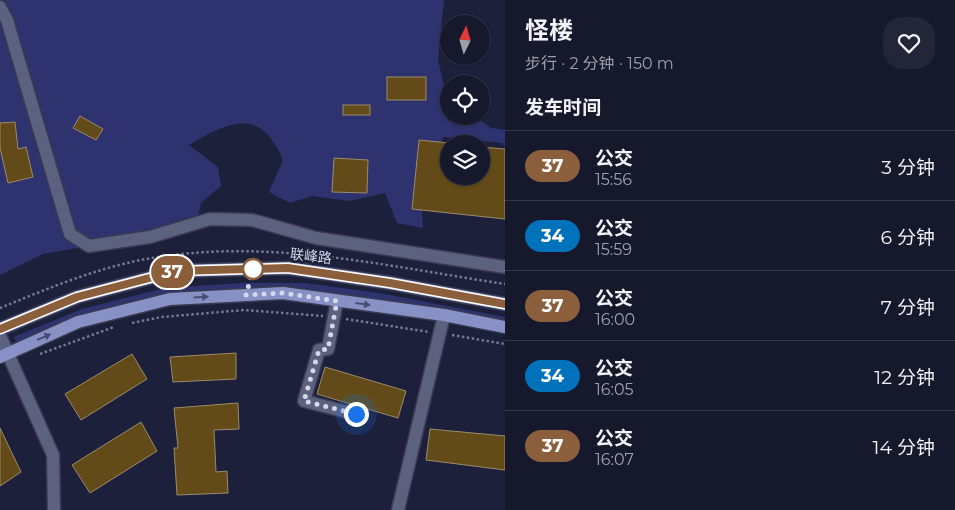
<!DOCTYPE html>
<html lang="zh">
<meta charset="utf-8">
<style>
body{margin:0;font-family:Montserrat,"Noto Sans SC",sans-serif;background:#232538;color:#f1f3f6;height:100vh;display:flex;flex-direction:column;font-size:19px;white-space:nowrap}
*{box-sizing:border-box;margin:0}
p{font-size:16px;color:#9ea0a9}
.icon{flex:none;width:28px;height:28px;fill:none;stroke:currentColor;stroke-width:2;stroke-linecap:round;stroke-linejoin:round}
.map{position:relative;flex:1;overflow:hidden}
.details{display:flex;flex-direction:column;background:#16182c;width:450px}
.details>*{flex:none}
.badge{padding:0 10px;border-radius:16px;font-size:18px;line-height:32px}
.needle{width:32px;rotate:5deg}
.buttons{position:absolute;left:440px;top:15px;display:grid;gap:10px}
.buttons a{display:grid;place-items:center;width:50px;height:50px;border-radius:50%;background:#16182c;box-shadow:0 1px 4px #0004,0 0 0 1px #353748;font-size:25px}
.you{position:absolute;width:25px;height:25px;margin:-12px;border:4px solid #fff;border-radius:50%;background:#1a73e8;box-shadow:0 0 0 8px #1a73e833}
.map>.badge{position:absolute;translate:-50% -50%;box-shadow:0 0 0 2px #fff}
h2{padding:0 20px;font-size:19px;line-height:45px}
.round{display:grid;place-items:center;flex:none;width:52px;height:52px;border-radius:20px;background:#232538}
.head{display:flex;align-items:center;justify-content:space-between;height:85px;padding:0 20px}
h1{font-size:24px;font-weight:700;line-height:38px}
ul{padding:0;list-style:none}
li{display:flex;align-items:center;gap:15px;height:70px;padding:0 20px;border-top:1px solid #353748}
li div{flex:1}
li b{display:block;font-size:19px}
li em{font-style:normal}
li .badge{min-width:55px;font-weight:700;text-align:center}
main{display:flex;flex:1;min-height:0}
.map>svg:first-child{display:block}
.green{fill:#2e326e}
.building{fill:#624b19;stroke:#9c8b6b}
.lines{fill:none;stroke-linecap:round;stroke-linejoin:round}
.minor-casing{stroke:#393b51;stroke-width:15}
.major-casing{stroke:#393b51;stroke-width:15}
.path{stroke:#75788f;stroke-width:2.5;stroke-dasharray:2.5 2.5;stroke-linecap:butt}
.minor{stroke:#5c6180;stroke-width:12}
.major{stroke:#8891c6;stroke-width:12}
.oneway{fill:#484d73}
.line-casing{stroke:#fff;stroke-width:11}
.line{stroke:#8b5e3c;stroke-width:8}
.walk{stroke:#d4d8ea;stroke-width:5;stroke-dasharray:0 9}
.stop-dot{fill:#fff;stroke:#8b5e3c;stroke-width:2.5}
.labels{text-anchor:middle;stroke-width:5;stroke-linejoin:round;paint-order:stroke}
.street-label{font-size:14px;fill:#d4d8ea;stroke:#1d203b}
</style>
<main>
<div class="map">
<svg width="505" height="510" viewBox="0 0 505 510">
<rect width="100%" height="100%" fill="#1d203b"/>
<g class="green">
<path d="M0,0H444L438,59L446,95L449,97V116H475L491,128L505,130V147L502,143L444,137L436,149L421,199L423,228L397,223L385,193L349,201L312,196L290,203L269,192L283,160C260,106 230,121 189,145L218,167L221,186L201,203L196,226L179,233L153,228L134,238L43,254L0,275Z"/>
<path d="M242,283H305L379,293L505,317L504,322L378,300L305,290L242,289L165,294L17,343L14,337L82,309L165,288Z"/>
</g>
<g class="building">
<rect x="387" y="77" width="39" height="23"/>
<rect x="343" y="105" width="27" height="10"/>
<path d="M80,116L103,129L96,140L73,128Z"/>
<path d="M15,122L18,149L26,147L33,177L8,183L0,148V123Z"/>
<path d="M419,140L449,143V176H481V147L505,149V219L412,209Z"/>
<path d="M334,158L368,160L367,193L332,192Z"/>
<path d="M236,353V379L173,382L170,357Z"/>
<path d="M132,354L147,379L81,420L65,394Z"/>
<path d="M325,367L406,391L398,418L317,394Z"/>
<path d="M238,403L239,429L214,430L216,472L227,471L228,493L177,495L174,448H178L174,408Z"/>
<path d="M141,422L157,451L90,493L72,465Z"/>
<path d="M0,428L21,472L0,486Z"/>
<path d="M430,429L505,436V470L426,460Z"/>
</g>
<g class="lines">
<defs>
<g id="minor">
<path d="M0,7L7,20L70,234L89,246L150,237L210,219L252,220L316,238L505,267"/>
<path d="M337,301L328,349L319,350L304,401L355,414"/>
<path d="M0,336L53,455L54,510"/>
<path d="M398,510L444,315"/>
</g>
<g id="major">
<path d="M0,329L77,297L176,271L288,268L390,283L505,304"/>
<path d="M0,357L78,322L170,299L283,293L444,315L505,327"/>
</g>
</defs>
<use href="#minor" class="minor-casing"/>
<use href="#major" class="major-casing"/>
<g class="path">
<path d="M0,308C49,288 106,264 159,257C275,239 390,267 505,284"/>
<path d="M346,319L429,332"/>
<path d="M132,323L162,317L244,310L323,316"/>
<path d="M452,335L505,344"/>
<path d="M40,354L114,327"/>
</g>
<use href="#minor" class="minor"/>
<use href="#major" class="major"/>
</g>
<defs><path id="oneway-solid" d="M-6-.8H1V-3.2L6.5 0L1 3.2V.8H-6Z" transform="scale(1.25)"/></defs>
<g class="oneway">
<use href="#oneway-solid" transform="translate(201 297) rotate(-3)"/>
<use href="#oneway-solid" transform="translate(363 304) rotate(8)"/>
<use href="#oneway-solid" transform="translate(44 337) rotate(-23)"/>
</g>
<g class="lines">
<defs>
<path id="line" d="M0,329L77,297L176,271L288,268L390,283L505,304"/>
</defs>
<use href="#line" class="line-casing"/>
<use href="#line" class="line"/>
<path class="walk" d="M253,269L246,295L283,293L337,301L328,349L319,350L304,401L356,414"/>
</g>
<circle class="stop-dot" cx="253" cy="269" r="10"/>
<g class="labels">
<g class="street-label">
<text transform="translate(311 256) rotate(7)" y="5">联峰路</text>
</g>
</g>
</svg>
<div class="buttons">
<a><svg class="needle" viewBox="-14 -14 28 28"><path d="M0-13l5 13h-10z" fill="#e53935"/><path d="M0 13l5-13h-10z" fill="#9ea0a9"/></svg></a>
<a><svg class="icon" aria-label="locate" viewBox="0 0 24 24"><circle cx="12" cy="12" r="6"/><path d="M12 2v4M12 18v4M2 12h4M18 12h4"/></svg></a>
<a><svg class="icon" aria-label="layers" viewBox="0 0 24 24"><path d="M12 4l9 5-9 5-9-5zM3 14l9 5 9-5"/></svg></a>
</div>
<div class="you" style="left:356px;top:414px"></div>
<b class="badge" style="left:172px;top:272px;background:#8b5e3c;color:#fff">37</b>
</div>
<section class="details">
<div class="head"><div><h1>怪楼</h1><p>步行 · 2 分钟 · 150 m</p></div><a class="round"><svg class="icon" aria-label="heart" viewBox="0 0 24 24"><path d="M12 20l-8-8c-3-5 5-10 8-4 3-6 11-1 8 4z"/></svg></a></div>
<h2>发车时间</h2>
<ul>
<li><span class="badge" style="background:#8b5e3c;color:#fff">37</span><div><b>公交</b><p>15:56</p></div><em>3 分钟</em></li>
<li><span class="badge" style="background:#0072bc;color:#fff">34</span><div><b>公交</b><p>15:59</p></div><em>6 分钟</em></li>
<li><span class="badge" style="background:#8b5e3c;color:#fff">37</span><div><b>公交</b><p>16:00</p></div><em>7 分钟</em></li>
<li><span class="badge" style="background:#0072bc;color:#fff">34</span><div><b>公交</b><p>16:05</p></div><em>12 分钟</em></li>
<li><span class="badge" style="background:#8b5e3c;color:#fff">37</span><div><b>公交</b><p>16:07</p></div><em>14 分钟</em></li>
</ul>
</section>
</main>
